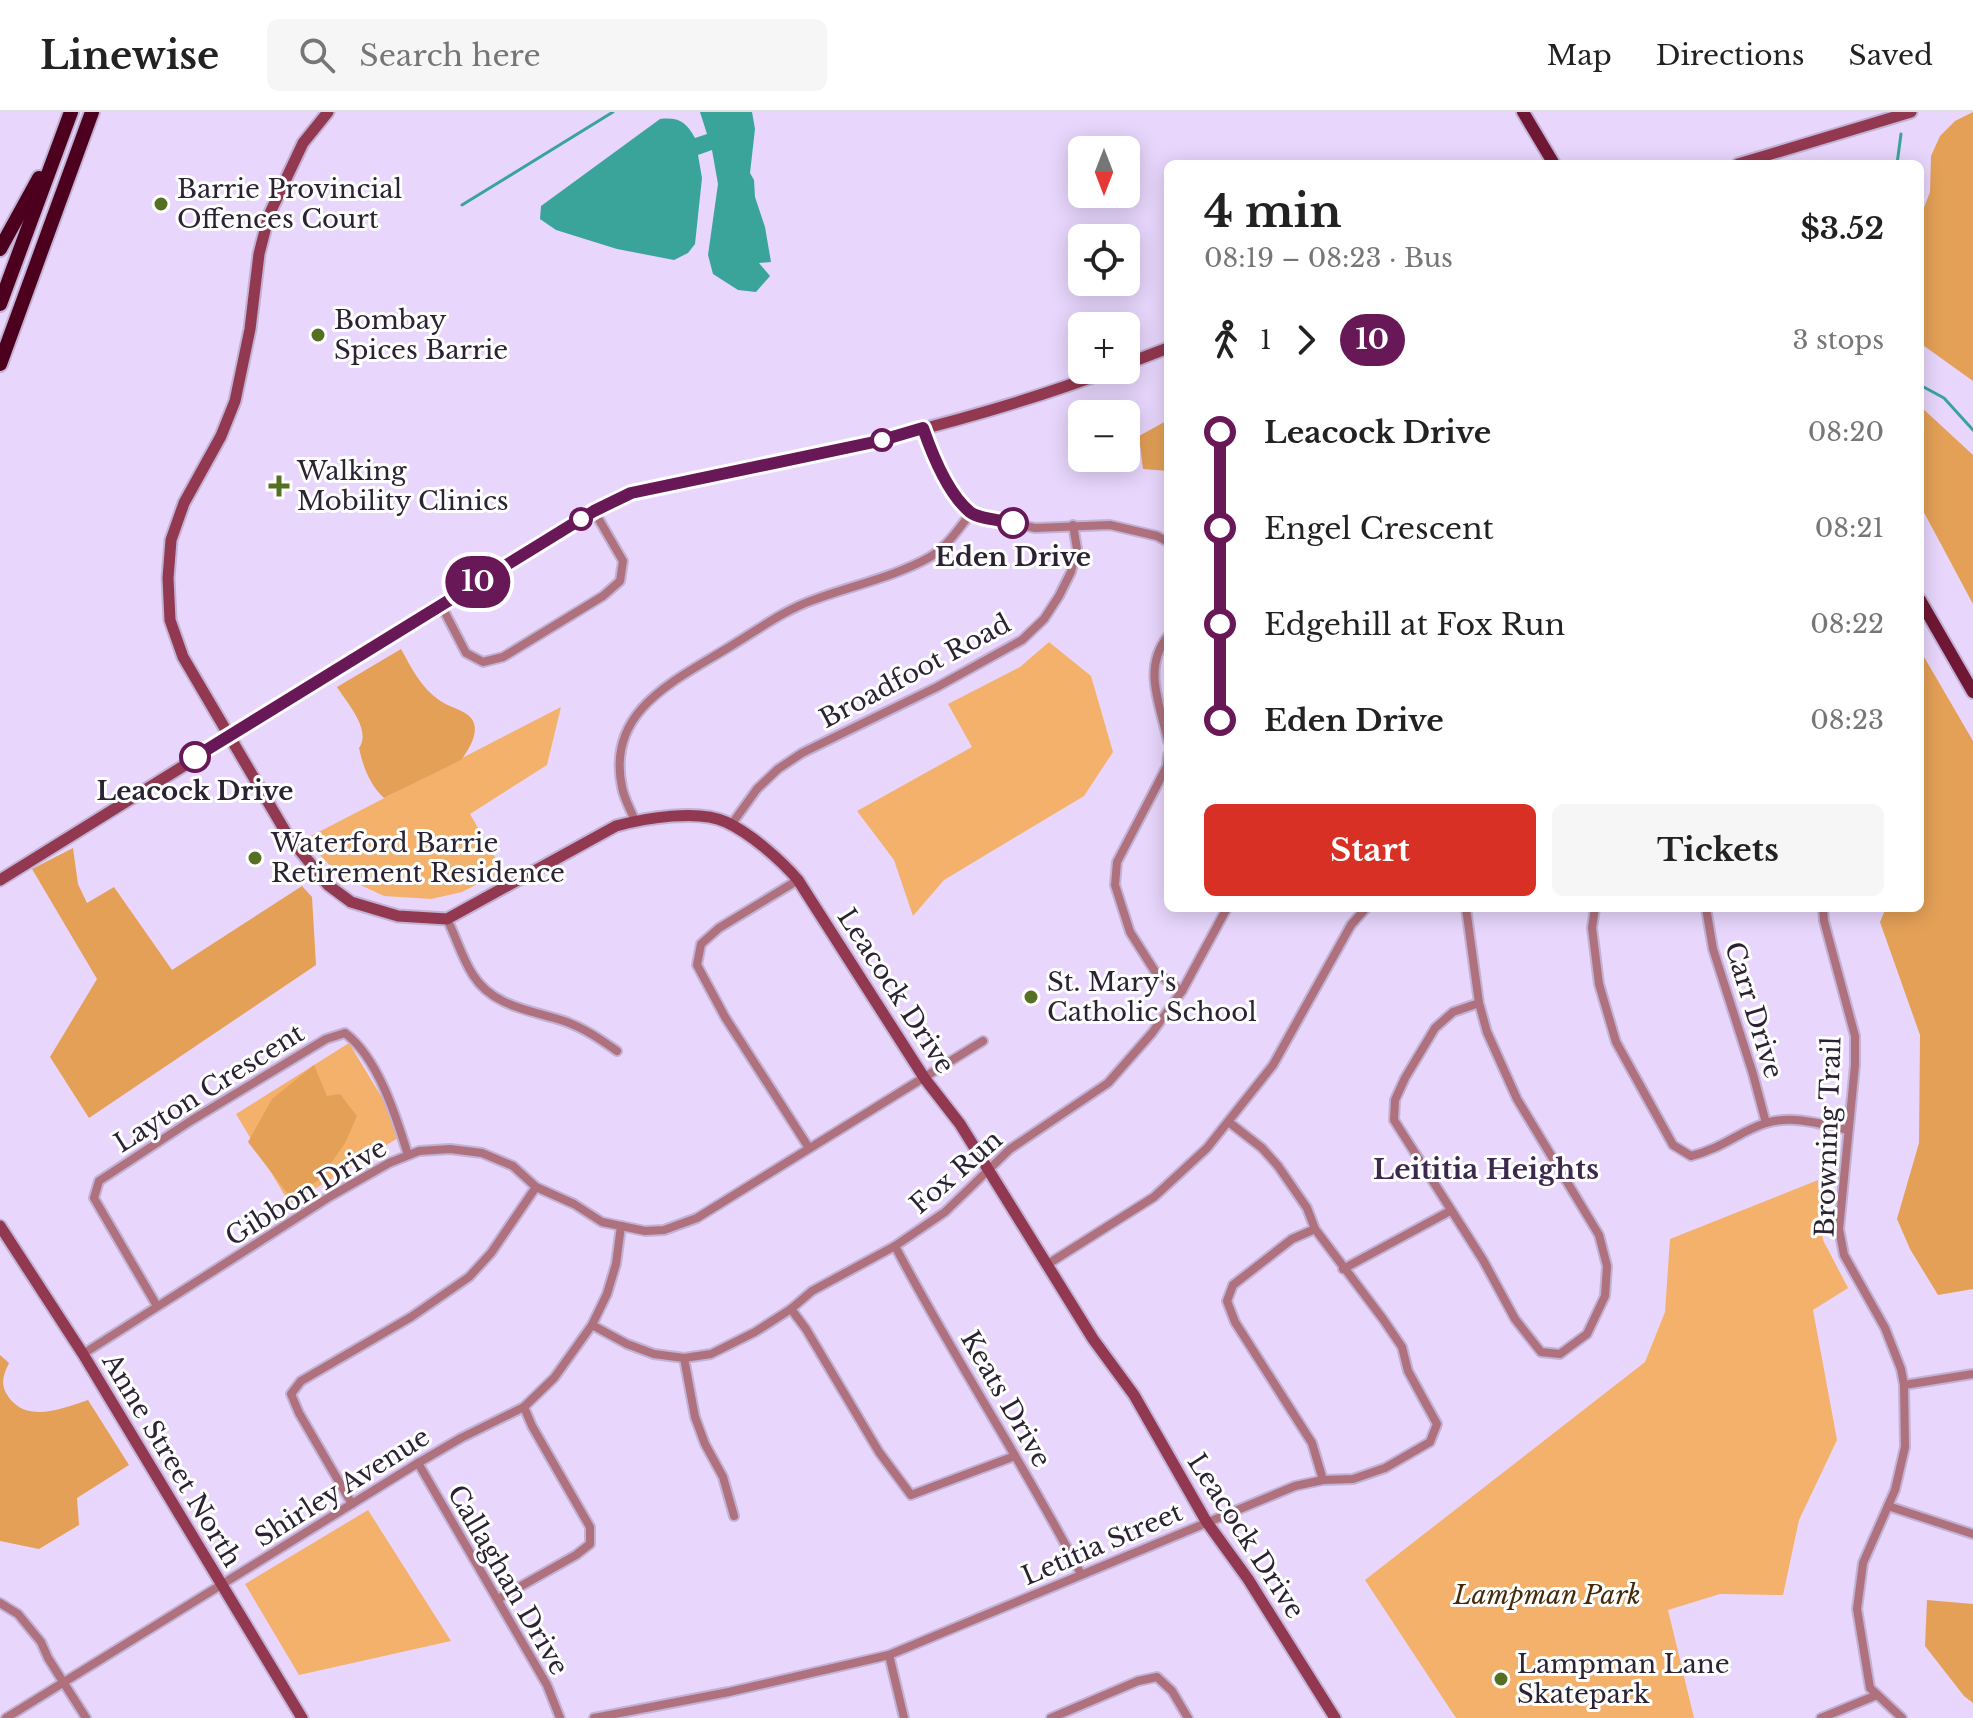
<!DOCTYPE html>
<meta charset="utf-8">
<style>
body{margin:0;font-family:"Libre Baskerville",serif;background:#f6f6f6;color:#222;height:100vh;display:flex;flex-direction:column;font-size:30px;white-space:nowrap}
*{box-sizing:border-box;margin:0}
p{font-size:26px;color:#767676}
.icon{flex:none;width:44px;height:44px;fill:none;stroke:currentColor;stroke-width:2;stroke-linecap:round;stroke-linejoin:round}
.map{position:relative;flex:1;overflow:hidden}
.details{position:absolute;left:1164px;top:48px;width:760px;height:752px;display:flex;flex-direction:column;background:#fff;border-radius:12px;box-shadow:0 4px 20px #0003}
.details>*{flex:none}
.badge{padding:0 16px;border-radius:26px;font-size:28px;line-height:52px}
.needle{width:52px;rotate:180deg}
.tools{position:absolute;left:1068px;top:24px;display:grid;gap:16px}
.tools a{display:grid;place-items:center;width:72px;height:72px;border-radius:12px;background:#fff;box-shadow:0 4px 20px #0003;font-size:40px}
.map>.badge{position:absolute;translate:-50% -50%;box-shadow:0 0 0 4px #fff}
.legs{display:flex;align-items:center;gap:12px;height:88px;padding:0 40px;font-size:26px}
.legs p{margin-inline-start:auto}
.head{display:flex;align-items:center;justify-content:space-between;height:136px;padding:0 40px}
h1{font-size:44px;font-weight:700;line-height:60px}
.cta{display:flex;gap:16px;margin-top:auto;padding:16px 40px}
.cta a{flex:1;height:92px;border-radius:12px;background:#d93025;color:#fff;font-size:32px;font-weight:700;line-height:92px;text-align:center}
.cta a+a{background:#f6f6f6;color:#222}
ul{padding:0 40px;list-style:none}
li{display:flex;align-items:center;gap:28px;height:96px;font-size:30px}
li i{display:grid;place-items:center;width:12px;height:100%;margin:0 10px;background:currentColor}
li i::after{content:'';width:20px;height:20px;margin:-10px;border:6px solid;border-radius:50%;background:#fff}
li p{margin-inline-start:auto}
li:first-child i{background:linear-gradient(#0000 50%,currentColor 0)}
li:last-child i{background:linear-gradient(currentColor 50%,#0000 0)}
header{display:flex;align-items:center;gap:48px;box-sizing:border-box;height:112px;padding:0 40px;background:#fff;border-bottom:2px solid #e0e0e0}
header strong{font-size:38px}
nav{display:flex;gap:44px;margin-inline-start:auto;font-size:28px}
.search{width:560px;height:72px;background:#f6f6f6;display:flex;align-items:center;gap:20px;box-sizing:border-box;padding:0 28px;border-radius:12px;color:#767676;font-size:30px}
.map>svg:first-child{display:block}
.green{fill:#f4b16b}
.forest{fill:#e4a057}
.water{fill:#3ba49a}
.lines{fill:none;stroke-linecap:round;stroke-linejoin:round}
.stream{stroke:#3ba49a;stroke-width:3}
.street-casing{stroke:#c2b2d4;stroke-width:12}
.secondary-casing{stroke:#c2b2d4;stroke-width:15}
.primary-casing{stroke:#c2b2d4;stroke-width:16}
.highway-casing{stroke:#c2b2d4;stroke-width:18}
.street{stroke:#b0717e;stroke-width:8}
.secondary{stroke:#923850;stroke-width:11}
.primary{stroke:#6f1734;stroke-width:12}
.highway{stroke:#4d001e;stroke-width:14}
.line-1-casing{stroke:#fff;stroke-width:18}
.line-1{stroke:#681757;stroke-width:12}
.poi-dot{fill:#557023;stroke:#fff;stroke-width:3}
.stop-1-dot{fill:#fff;stroke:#681757;stroke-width:4}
.labels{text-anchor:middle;stroke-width:6;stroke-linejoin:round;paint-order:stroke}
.poi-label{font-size:26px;fill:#2b2334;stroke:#fff;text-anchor:start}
.stop-label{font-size:26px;font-weight:bold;fill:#2b2334;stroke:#fff}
.street-label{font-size:26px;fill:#2b2334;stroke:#fff}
.park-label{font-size:26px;font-style:italic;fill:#452a0a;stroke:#fff}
.neighbourhood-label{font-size:28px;font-weight:bold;fill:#3c294e;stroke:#fff}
</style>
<header>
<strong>Linewise</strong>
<div class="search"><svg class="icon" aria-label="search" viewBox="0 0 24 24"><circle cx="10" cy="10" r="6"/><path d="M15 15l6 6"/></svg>Search here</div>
<nav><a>Map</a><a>Directions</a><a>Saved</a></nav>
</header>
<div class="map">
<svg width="1973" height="1606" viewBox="0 0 1973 1606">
<rect width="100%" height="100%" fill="#e8d6fc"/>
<g class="green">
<path d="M1049,530L1091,564L1113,640L1084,684L944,768L913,804L894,748L857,699L972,635L948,592L1020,555Z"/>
<path d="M561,595L547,653L470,702L503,759L462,780L431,787L384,784L339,763L305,727Z"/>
<path d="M349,931L393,1004L398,1026L290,1092L236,1002Z"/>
<path d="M1818,1068L1823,1128L1848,1176L1813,1198L1837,1328L1799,1408L1783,1483L1720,1482L1668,1498L1694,1606H1456L1365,1468L1645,1250L1665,1200L1670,1127Z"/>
<path d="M368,1398L451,1529L299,1563L245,1472Z"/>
</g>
<g class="forest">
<path d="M1973,0V269L1920,231V106L1930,80L1931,44L1940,24L1955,9Z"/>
<path d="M1920,294L1973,343V492L1920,393Z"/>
<path d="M1168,308V359L1143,357L1139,324Z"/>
<path d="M401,537C411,555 421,576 439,588C448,595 459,596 468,603C483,615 470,636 461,648L384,686C370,673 363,655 359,636C372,618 347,591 337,575Z"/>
<path d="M1920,538L1973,629V1177L1938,1183L1910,1137L1897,1107L1919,1031L1920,923L1880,810L1886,796H1920Z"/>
<path d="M73,736L78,772L87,791L114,775L172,858L302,774L312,785L316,853L89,1006L50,945L97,867L32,757Z"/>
<path d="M314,953L327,984L340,982L357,1004L345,1031L320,1067L291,1086L248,1030L272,987Z"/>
<path d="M0,1243L9,1251C2,1265 0,1274 10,1287C30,1311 63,1296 88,1288L129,1353L77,1386L79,1413L39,1437L0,1429Z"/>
<path d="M1927,1488L1973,1492V1591L1964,1584L1925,1534Z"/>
</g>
<path class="water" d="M700,0H752L755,17L750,61L754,68L755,85L765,115L771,150L759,151L770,164L756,180L738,178L713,162L708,143L718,72L712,38L698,43L702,66L695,132L688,141L674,148L617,137L556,118L540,107L541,94L660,7C679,5 686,10 695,26L707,22Z"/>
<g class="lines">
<g class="stream">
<path d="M1897,52L1901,22"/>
<path d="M462,93L613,0"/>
<path d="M1920,273L1944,286L1973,318"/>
</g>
<defs>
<g id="street">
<path d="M923,316L934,347L948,372L971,401L1035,416L1110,413L1157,424L1168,430"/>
<path d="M441,493L466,541L483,550L503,545L603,484L620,469L623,449L594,399"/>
<path d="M1168,524C1142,556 1160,592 1168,629"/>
<path d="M1168,643L1167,654L1117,750L1115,773L1130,820L1156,861L1182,879"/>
<path d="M635,709C631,698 624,687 622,675C606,600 672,570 726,537C755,520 783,498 816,487C854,473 894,465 930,445C947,435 959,416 971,401"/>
<path d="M731,713L757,677L778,657L802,641L937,575L1022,528L1044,507L1059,484L1071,460L1077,437L1073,413"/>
<path d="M798,768L719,816L701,832L697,853L725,905L809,1036"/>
<path d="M1466,796L1479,891L1487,920L1517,987L1599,1123L1607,1154L1605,1184L1587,1222L1560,1242L1541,1240L1515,1207L1483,1148L1394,1008L1395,988L1405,966L1435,916L1453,900L1479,891"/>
<path d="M1595,796L1592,816L1599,872L1616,930L1673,1033L1691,1044C1721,1037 1740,1019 1766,1011C1793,1003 1821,1012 1848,1018"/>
<path d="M1706,796L1713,837L1753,962L1766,1011"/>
<path d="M1823,796L1824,809L1855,924V953L1839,1117L1844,1143L1885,1216L1901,1257L1904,1273L1905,1335L1895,1378L1863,1451L1857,1497L1870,1576L1902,1606"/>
<path d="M447,807C456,825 462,846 473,863C493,895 531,898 564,909C584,916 600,927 617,939"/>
<path d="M1315,1117L1292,1127L1233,1173L1227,1189L1235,1210L1312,1331L1323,1368"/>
<path d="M895,1134C953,1245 1023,1350 1081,1462"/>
<path d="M1048,1152L1154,1085L1207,1036L1273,953L1351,813L1366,796"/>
<path d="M1343,1157L1450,1099"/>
<path d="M157,1194L94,1086L99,1069L192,1008L326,927L345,921C378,946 396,1004 408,1043"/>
<path d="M791,1197L806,1217L879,1340L911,1383L1015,1344"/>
<path d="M592,1213L627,1232L654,1242L684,1246L711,1242L755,1220L791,1197L812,1179L895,1134L945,1100L1010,1037L1108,971L1152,921L1182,879L1227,796"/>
<path d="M83,1242L331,1084L389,1051L419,1039L450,1037L482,1041L513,1054L536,1075L574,1092L602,1110L645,1119L664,1118L697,1106L983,929"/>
<path d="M684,1246L695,1305L705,1332L723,1365L734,1404"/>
<path d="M1904,1273L1973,1262"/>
<path d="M418,1351L547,1573L560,1606"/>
<path d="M352,1392L299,1301L291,1282L301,1269L411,1205L469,1165L491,1141L536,1075"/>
<path d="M1888,1394L1973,1422"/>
<path d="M498,1487L576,1443L590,1432V1415L532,1314L524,1295"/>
<path d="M0,1491L18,1502L41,1530L48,1546L86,1606"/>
<path d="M889,1543L904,1606"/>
<path d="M6,1606L418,1351L461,1326L524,1295L554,1266L592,1213L607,1182L616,1152L621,1114"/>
<path d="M594,1606L729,1580L889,1543L1295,1374L1323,1368L1353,1367L1385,1356L1430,1330L1437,1312L1408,1259L1402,1235L1383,1207L1315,1117L1307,1096L1278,1054L1262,1036L1230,1011"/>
<path d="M1051,1606L1138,1569L1157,1565L1172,1579L1188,1606"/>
<path d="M1821,1606L1877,1583"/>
</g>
<g id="secondary">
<path d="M328,0L303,31L269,103L259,142L250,217L235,289L221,324L184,391L171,428L168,466L170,508L183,545L288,724L328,773L351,790L398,804L447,807L616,714C645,706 699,697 726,710C750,721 781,748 798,768L925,967L960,1012L1093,1227L1134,1283L1206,1409L1248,1467L1335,1606"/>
<path d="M1738,52L1911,0"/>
<path d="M1126,252L1168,236"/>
<path d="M0,768L594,399L631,381C792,348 956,317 1111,258"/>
<path d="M0,1114L83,1242L302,1606"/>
</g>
<g id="primary">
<path d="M1523,0L1554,52"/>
<path d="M1920,488L1973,580"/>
</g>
<g id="highway">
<path d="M0,137L39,66"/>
<path d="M0,192L71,0"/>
<path d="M0,252L92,0"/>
</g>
</defs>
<use href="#street" class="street-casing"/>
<use href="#secondary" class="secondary-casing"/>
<use href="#primary" class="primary-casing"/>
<use href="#highway" class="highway-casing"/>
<use href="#street" class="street"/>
<use href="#secondary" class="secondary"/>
<use href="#primary" class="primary"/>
<use href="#highway" class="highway"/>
</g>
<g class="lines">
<defs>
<path id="line-1" d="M195,645L594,399L631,381L879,329L923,316C932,342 948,382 970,400C979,407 1001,408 1013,411"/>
</defs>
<use href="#line-1" class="line-1-casing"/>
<use href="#line-1" class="line-1"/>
</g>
<g class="poi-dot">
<circle cx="161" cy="92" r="8"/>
<circle cx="318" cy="223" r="8"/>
<path d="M275 362h8v8h8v8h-8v8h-8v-8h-8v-8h8z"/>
<circle cx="255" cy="746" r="8"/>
<circle cx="1031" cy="885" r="8"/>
<circle cx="1501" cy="1567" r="8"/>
</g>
<g class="stop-1-dot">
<circle cx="882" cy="328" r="10"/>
<circle cx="581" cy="407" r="10"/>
<circle cx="1013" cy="411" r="14"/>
<circle cx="195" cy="645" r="14"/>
</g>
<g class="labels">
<g class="poi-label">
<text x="177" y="86">Barrie Provincial<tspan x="177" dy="30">Offences Court</tspan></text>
<text x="334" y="217">Bombay<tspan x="334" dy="30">Spices Barrie</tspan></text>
<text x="297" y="368">Walking<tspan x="297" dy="30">Mobility Clinics</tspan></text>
<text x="271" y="740">Waterford Barrie<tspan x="271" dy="30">Retirement Residence</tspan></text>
<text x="1047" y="879">St. Mary's<tspan x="1047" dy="30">Catholic School</tspan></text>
<text x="1517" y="1561">Lampman Lane<tspan x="1517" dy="30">Skatepark</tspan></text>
</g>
<g class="stop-label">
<text x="1013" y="454">Eden Drive</text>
<text x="195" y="688">Leacock Drive</text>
</g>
<g class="street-label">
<text transform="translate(915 559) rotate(-28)" y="9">Broadfoot Road</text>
<text transform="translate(896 879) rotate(57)" y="9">Leacock Drive</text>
<text transform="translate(1754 898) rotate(73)" y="9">Carr Drive</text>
<text transform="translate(209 976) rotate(-32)" y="9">Layton Crescent</text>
<text transform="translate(1828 1025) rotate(-88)" y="9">Browning Trail</text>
<text transform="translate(956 1060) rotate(-41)" y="9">Fox Run</text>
<text transform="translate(306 1080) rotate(-31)" y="9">Gibbon Drive</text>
<text transform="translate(1006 1287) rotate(60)" y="9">Keats Drive</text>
<text transform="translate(172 1348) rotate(59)" y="9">Anne Street North</text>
<text transform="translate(342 1375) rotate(-32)" y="9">Shirley Avenue</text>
<text transform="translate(1246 1424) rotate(57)" y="9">Leacock Drive</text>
<text transform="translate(1102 1432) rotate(-23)" y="9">Letitia Street</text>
<text transform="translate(508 1468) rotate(60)" y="9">Callaghan Drive</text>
</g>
<g class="park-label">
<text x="1547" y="1492">Lampman Park</text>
</g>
<g class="neighbourhood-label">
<text x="1486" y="1067">Leititia Heights</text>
</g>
</g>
</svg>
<div class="tools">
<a><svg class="needle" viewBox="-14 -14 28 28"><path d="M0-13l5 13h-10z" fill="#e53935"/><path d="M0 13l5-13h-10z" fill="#767676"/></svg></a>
<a><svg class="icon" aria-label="locate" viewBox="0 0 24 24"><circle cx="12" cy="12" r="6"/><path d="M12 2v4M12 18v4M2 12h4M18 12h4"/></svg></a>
<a>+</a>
<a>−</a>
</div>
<b class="badge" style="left:478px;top:470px;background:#681757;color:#fff">10</b>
<section class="details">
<div class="head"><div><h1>4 min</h1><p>08:19 – 08:23 · Bus</p></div><b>$3.52</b></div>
<div class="legs"><svg class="icon" aria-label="walk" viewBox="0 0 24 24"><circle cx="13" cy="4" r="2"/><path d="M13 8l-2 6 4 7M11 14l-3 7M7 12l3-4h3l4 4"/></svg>1<svg class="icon" aria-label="forward" viewBox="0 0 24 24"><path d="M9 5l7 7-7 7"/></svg><b class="badge" style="background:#681757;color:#fff">10</b><p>3 stops</p></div>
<ul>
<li><i style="color:#681757"></i><b>Leacock Drive</b><p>08:20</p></li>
<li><i style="color:#681757"></i><span>Engel Crescent</span><p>08:21</p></li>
<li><i style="color:#681757"></i><span>Edgehill at Fox Run</span><p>08:22</p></li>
<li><i style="color:#681757"></i><b>Eden Drive</b><p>08:23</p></li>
</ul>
<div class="cta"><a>Start</a><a>Tickets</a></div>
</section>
</div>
